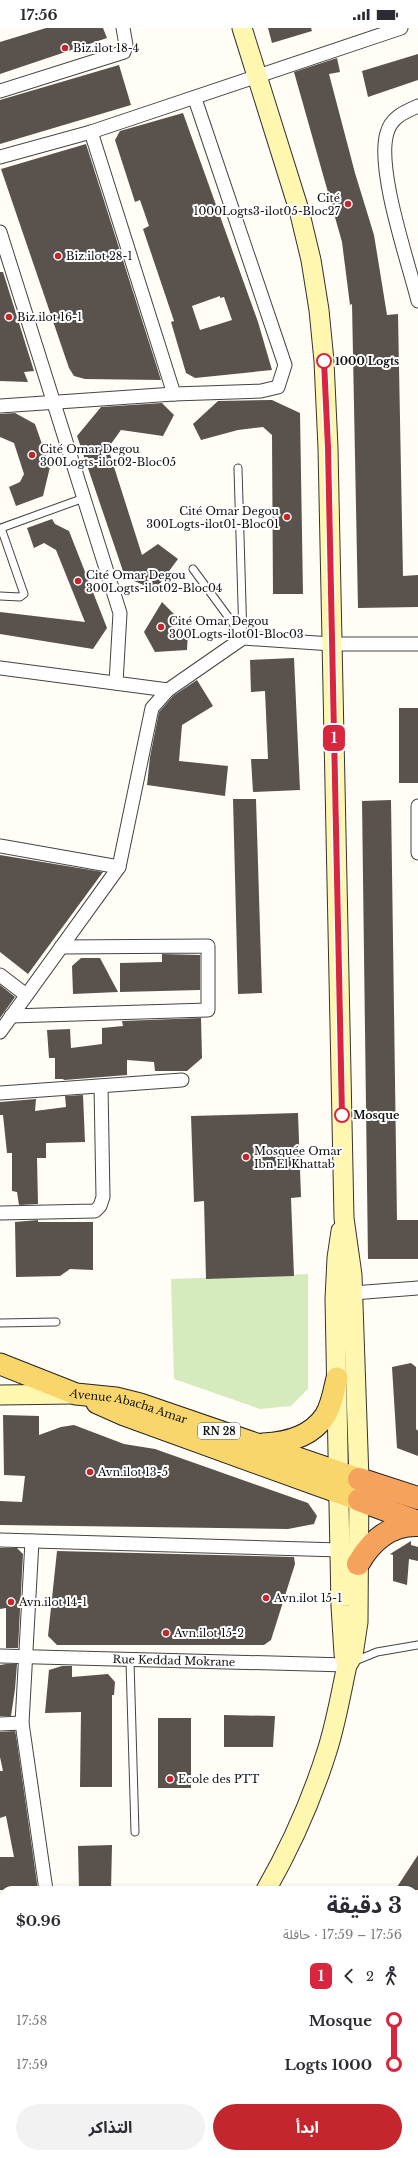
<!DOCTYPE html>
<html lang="ar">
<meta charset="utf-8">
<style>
body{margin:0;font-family:"Libre Baskerville","Noto Sans Arabic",serif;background:#f2f2f3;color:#2b2b33;direction:rtl;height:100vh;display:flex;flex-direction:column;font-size:15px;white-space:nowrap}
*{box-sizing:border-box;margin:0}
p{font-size:13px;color:#7c7c81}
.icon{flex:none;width:22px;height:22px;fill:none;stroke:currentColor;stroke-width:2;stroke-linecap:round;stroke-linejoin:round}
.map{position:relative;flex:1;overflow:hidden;direction:ltr}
.side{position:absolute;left:0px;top:1858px;width:418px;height:272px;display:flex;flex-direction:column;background:#fff;border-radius:12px 12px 0 0;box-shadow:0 2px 6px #0003;direction:rtl}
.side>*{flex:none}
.badge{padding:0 8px;border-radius:6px;font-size:14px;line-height:26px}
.map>.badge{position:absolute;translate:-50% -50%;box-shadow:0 0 0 2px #fff}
.legs{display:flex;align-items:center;gap:6px;height:44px;padding:0 16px;font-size:13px}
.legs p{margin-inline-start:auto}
.head{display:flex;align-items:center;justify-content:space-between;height:68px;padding:0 16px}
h1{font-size:22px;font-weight:700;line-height:30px}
.cta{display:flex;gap:8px;margin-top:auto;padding:8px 16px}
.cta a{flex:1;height:46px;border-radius:24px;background:#c4262e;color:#fff;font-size:16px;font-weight:700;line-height:46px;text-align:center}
.cta a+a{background:#f2f2f3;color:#2b2b33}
ul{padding:0 16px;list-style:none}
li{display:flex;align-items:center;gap:14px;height:44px;font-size:15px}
li i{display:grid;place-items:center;width:6px;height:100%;margin:0 5px;background:currentColor}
li i::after{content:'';width:10px;height:10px;margin:-5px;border:3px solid;border-radius:50%;background:#fff}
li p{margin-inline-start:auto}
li:first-child i{background:linear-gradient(#0000 50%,currentColor 0)}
li:last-child i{background:linear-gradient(currentColor 50%,#0000 0)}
.status{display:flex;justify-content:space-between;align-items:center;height:28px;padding:0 20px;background:#fff;direction:ltr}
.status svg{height:11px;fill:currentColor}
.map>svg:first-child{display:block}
.green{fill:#d5ebbd}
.building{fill:#5a524d;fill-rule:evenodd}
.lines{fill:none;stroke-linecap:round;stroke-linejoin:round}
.lane-casing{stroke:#444;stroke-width:9}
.street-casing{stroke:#444;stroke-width:15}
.secondary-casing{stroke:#333;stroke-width:21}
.primary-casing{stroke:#222;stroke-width:23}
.highway-casing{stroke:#222;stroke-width:24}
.lane{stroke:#fff;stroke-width:7}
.street{stroke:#fff;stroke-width:13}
.secondary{stroke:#fff6b0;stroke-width:19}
.primary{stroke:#f9d66b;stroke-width:21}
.highway{stroke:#f5a25d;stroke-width:22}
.line-1-casing{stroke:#fff;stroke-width:9}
.line-1{stroke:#d7263d;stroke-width:6}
.poi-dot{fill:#c4262e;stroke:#fff;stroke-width:1.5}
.stop-1-dot{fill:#fff;stroke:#d7263d;stroke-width:2}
.labels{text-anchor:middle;stroke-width:4;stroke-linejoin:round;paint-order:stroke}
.shield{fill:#fff;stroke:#585858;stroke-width:1}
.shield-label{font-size:10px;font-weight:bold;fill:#111}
.poi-label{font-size:11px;fill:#111;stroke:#fff;text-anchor:start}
.stop-label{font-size:11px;font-weight:bold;fill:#111;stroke:#fff;text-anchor:start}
.street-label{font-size:11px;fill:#111;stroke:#fff}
</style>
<div class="status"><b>17:56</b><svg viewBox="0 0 49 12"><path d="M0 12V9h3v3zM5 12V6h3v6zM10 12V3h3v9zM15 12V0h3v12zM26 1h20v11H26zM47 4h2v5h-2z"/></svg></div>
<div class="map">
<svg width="418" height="2130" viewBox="0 0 418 2130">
<rect width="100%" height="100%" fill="#fffdf5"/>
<path class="green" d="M308,1246V1361L291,1378L260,1381L174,1351L171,1251Z"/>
<g class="building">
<path d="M46,0H103L107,10L0,46V14Z"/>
<path d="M268,0H311L312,3L272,15Z"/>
<path d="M418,26V52L368,69L362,43Z"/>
<path d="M337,30L340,44L329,46L355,145L374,207L387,287L398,286L403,548L418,547V579L358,580L352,276L350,277L342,214L294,44Z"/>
<path d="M119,37L131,77L0,116V72Z"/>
<path d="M183,85L258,294L272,342L195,350L186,345L171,294L174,293L143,201L149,198L140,172L135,174L115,112L120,103ZM220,268V270L224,269L232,292L200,302L192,278Z"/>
<path d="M86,116L161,352L85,351L74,348L69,340L1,141Z"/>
<path d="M0,244H3L34,343L24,344L28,354L0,353Z"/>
<path d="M272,372L300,385L303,566H273L272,407L263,399L238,402L201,412L193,396L218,373Z"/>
<path d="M162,375L174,387L163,408L121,402L108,420L142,527L158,516L178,531L155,562L125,549L77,408L101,379Z"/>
<path d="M15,385L35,396L50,439L43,468L16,478L9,459L20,454L24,446L14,415L0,409V386Z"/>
<path d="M52,491L55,496L69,503L107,600L93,621L0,606V584L85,594L56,522L44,515L34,520L27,500Z"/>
<path d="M162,574L176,588L171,602L188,603L187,622L155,624L144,604Z"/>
<path d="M294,630L300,762L253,764L251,731H268L265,663L251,664L250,632Z"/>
<path d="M197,652L213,678L182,697L179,733L228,738L225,768L147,757L150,729L159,684L173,668Z"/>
<rect x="399" y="680" width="19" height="75"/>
<path d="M233,771H256L262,965L238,966Z"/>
<path d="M391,772L397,1192H418V1231H368L362,773Z"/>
<path d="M0,827L103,844L28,946L0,924Z"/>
<path d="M162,926L200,927V962L120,964V935L162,934Z"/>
<path d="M81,930H100L118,964L73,966L72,938Z"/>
<path d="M0,957L15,969L0,990Z"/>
<path d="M201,990L202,1030L187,1043H155L154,1034L127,1032V1047L64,1052L63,1051H55V1030H49L47,1002L70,1001L71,1020L102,1016V1000L123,998L122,993Z"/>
<path d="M83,1067L85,1114L46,1115V1130H37L38,1176L19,1177L17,1164L12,1163V1125H7L3,1087H0V1074L36,1071L35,1083L66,1079L65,1068Z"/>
<path d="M298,1085L301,1169L291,1170L294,1248L206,1251L204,1173L194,1174L191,1088Z"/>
<path d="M38,1192V1194H93V1242L70,1241L60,1248L16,1249L15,1194Z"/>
<path d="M411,1335L416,1339V1401L418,1403V1428L397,1420L392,1339Z"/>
<path d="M3,1387L39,1388V1407L61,1399L74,1397L124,1416L155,1421L308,1475L317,1488L314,1496L288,1501L0,1497V1473L22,1474L25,1448L4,1447Z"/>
<path d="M411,1513V1517L418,1519V1533L409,1531L407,1557L393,1553V1527L390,1526Z"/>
<path d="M0,1520H17L23,1526L18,1620H6V1580L0,1581Z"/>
<path d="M57,1523L294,1529L295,1536L271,1612L264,1617H57L48,1608Z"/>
<path d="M6,1636H17L15,1661L11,1688H0V1637Z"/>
<path d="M62,1638H72V1649L108,1646L115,1654L114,1667H112V1759H80L81,1684L45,1685L49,1642Z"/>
<path d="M224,1687L275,1688L273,1719H224Z"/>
<rect x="158" y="1690" width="33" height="70"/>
<path d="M15,1703L16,1707L38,1862H0V1829H14L6,1788L0,1790V1743H3L0,1729V1704Z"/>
<path d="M112,1817L111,1862H79L78,1818Z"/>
<path d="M418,1827V1862H395Z"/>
</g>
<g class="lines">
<defs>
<g id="lane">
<path d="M238,440L243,610"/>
<path d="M193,541L243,609"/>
<path d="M0,568L20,569L24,566L1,500L84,470"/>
<path d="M0,1295L56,1294"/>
<path d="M130,1633L135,1804"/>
<path d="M355,1633L377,1624L418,1617"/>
</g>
<g id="street">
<path d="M0,63L124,24L126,17L123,0"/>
<path d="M418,78C405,84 391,89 387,105C376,141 408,233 418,273"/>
<path d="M91,104L174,366"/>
<path d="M0,129L91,104L401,0"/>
<path d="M0,204L120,585L116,655"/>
<path d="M0,378L174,366L261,363L278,359L285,337L195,71"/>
<path d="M0,640L168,662"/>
<path d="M418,778V825"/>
<path d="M0,818L119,839"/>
<path d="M0,947L26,967"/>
<path d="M11,988L208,982V918L61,919"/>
<path d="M0,1004L119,839L152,680L168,662L243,610L332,616H418"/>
<path d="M0,1065L182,1052"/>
<path d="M0,1185L95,1183L100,1178L103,1169L101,1058"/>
<path d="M344,1268L353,1265L418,1260"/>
<path d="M0,1512L340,1522"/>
<path d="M32,1513L22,1695L46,1862"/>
<path id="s1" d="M0,1628L347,1637"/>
<path d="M0,1696L22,1695"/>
<path d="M0,1922L4,1920"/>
<path d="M0,2118L2,2098"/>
</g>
<g id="secondary">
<path d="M242,0L299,182L311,232L319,282L324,333L328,420L344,1190L352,1247L359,1451L358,1594L353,1627L347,1637C341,1665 336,1695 327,1723C312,1771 291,1818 266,1862"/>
<path d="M341,1203L337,1230L335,1271L341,1578L344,1626L347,1637"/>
<path d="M0,1367L75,1366"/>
<path d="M0,2099L4,2097"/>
</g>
<g id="primary">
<path id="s2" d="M0,1336L76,1366L116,1370L140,1376L359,1451"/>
<path d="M97,1375L124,1387L359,1472"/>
<path d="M263,1416C286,1415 311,1409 325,1388C332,1377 334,1362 337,1350"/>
</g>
<g id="highway">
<path d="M359,1451L418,1470"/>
<path d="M359,1472L418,1494"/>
<path d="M358,1536C371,1513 390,1496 418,1497"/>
</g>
</defs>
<use href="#lane" class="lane-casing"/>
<use href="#street" class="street-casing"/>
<use href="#secondary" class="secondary-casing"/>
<use href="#primary" class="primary-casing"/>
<use href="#highway" class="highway-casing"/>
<use href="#lane" class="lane"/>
<use href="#street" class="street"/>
<use href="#secondary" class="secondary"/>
<use href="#primary" class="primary"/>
<use href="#highway" class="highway"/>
</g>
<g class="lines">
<defs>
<path id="line-1" d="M324,333L328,420L342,1087"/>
</defs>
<use href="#line-1" class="line-1-casing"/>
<use href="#line-1" class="line-1"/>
</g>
<g class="poi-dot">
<circle cx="65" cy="20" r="4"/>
<circle cx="348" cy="176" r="4"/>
<circle cx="58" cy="228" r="4"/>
<circle cx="9" cy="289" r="4"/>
<circle cx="32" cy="427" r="4"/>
<circle cx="287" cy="489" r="4"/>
<circle cx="78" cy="553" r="4"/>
<circle cx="161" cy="599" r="4"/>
<circle cx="246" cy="1129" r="4"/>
<circle cx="90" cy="1444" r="4"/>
<circle cx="266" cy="1570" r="4"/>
<circle cx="11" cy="1574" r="4"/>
<circle cx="166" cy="1605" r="4"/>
<circle cx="170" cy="1751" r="4"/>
</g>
<g class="stop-1-dot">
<circle cx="324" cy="333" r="7"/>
<circle cx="342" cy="1087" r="7"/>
</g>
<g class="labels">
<rect class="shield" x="198" y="1395" width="42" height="16" rx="3"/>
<g class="shield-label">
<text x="219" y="1407">RN 28</text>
</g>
<g class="poi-label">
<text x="73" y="24">Biz.ilot 18-4</text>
<text x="340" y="174" text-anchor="end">Cité<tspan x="340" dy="13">1000Logts3-ilot05-Bloc27</tspan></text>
<text x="66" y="232">Biz.ilot 28-1</text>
<text x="17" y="293">Biz.ilot 16-1</text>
<text x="40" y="425">Cité Omar Degou<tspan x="40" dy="13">300Logts-ilot02-Bloc05</tspan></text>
<text x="279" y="487" text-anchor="end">Cité Omar Degou<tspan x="279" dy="13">300Logts-ilot01-Bloc01</tspan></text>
<text x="86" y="551">Cité Omar Degou<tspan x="86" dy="13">300Logts-ilot02-Bloc04</tspan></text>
<text x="169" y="597">Cité Omar Degou<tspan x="169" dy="13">300Logts-ilot01-Bloc03</tspan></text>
<text x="254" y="1127">Mosquée Omar<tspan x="254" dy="13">Ibn El Khattab</tspan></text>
<text x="98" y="1448">Avn.ilot 13-5</text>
<text x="274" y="1574">Avn.ilot 15-1</text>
<text x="19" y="1578">Avn.ilot 14-1</text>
<text x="174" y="1609">Avn.ilot 15-2</text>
<text x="178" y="1755">Ecole des PTT</text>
</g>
<g class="stop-label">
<text x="335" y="337">1000 Logts</text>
<text x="353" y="1091">Mosque</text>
</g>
<g class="street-label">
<text dy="4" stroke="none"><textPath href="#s2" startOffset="136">Avenue Abacha Amar</textPath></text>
<text dy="4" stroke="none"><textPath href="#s1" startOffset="174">Rue Keddad Mokrane</textPath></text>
</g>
</g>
</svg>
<b class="badge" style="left:334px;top:710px;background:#d7263d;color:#fff">1</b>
<section class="side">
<div class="head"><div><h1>3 دقيقة</h1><p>17:56 – 17:59 · حافلة</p></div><b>$0.96</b></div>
<div class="legs"><svg class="icon" aria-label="walk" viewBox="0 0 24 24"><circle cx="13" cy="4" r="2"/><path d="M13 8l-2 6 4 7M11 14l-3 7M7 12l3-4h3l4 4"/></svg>2<svg class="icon" aria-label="back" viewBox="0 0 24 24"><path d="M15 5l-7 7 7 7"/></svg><b class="badge" style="background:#d7263d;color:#fff">1</b></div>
<ul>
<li><i style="color:#d7263d"></i><b>Mosque</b><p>17:58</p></li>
<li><i style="color:#d7263d"></i><b>1000 Logts</b><p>17:59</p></li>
</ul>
<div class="cta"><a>ابدأ</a><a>التذاكر</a></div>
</section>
</div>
